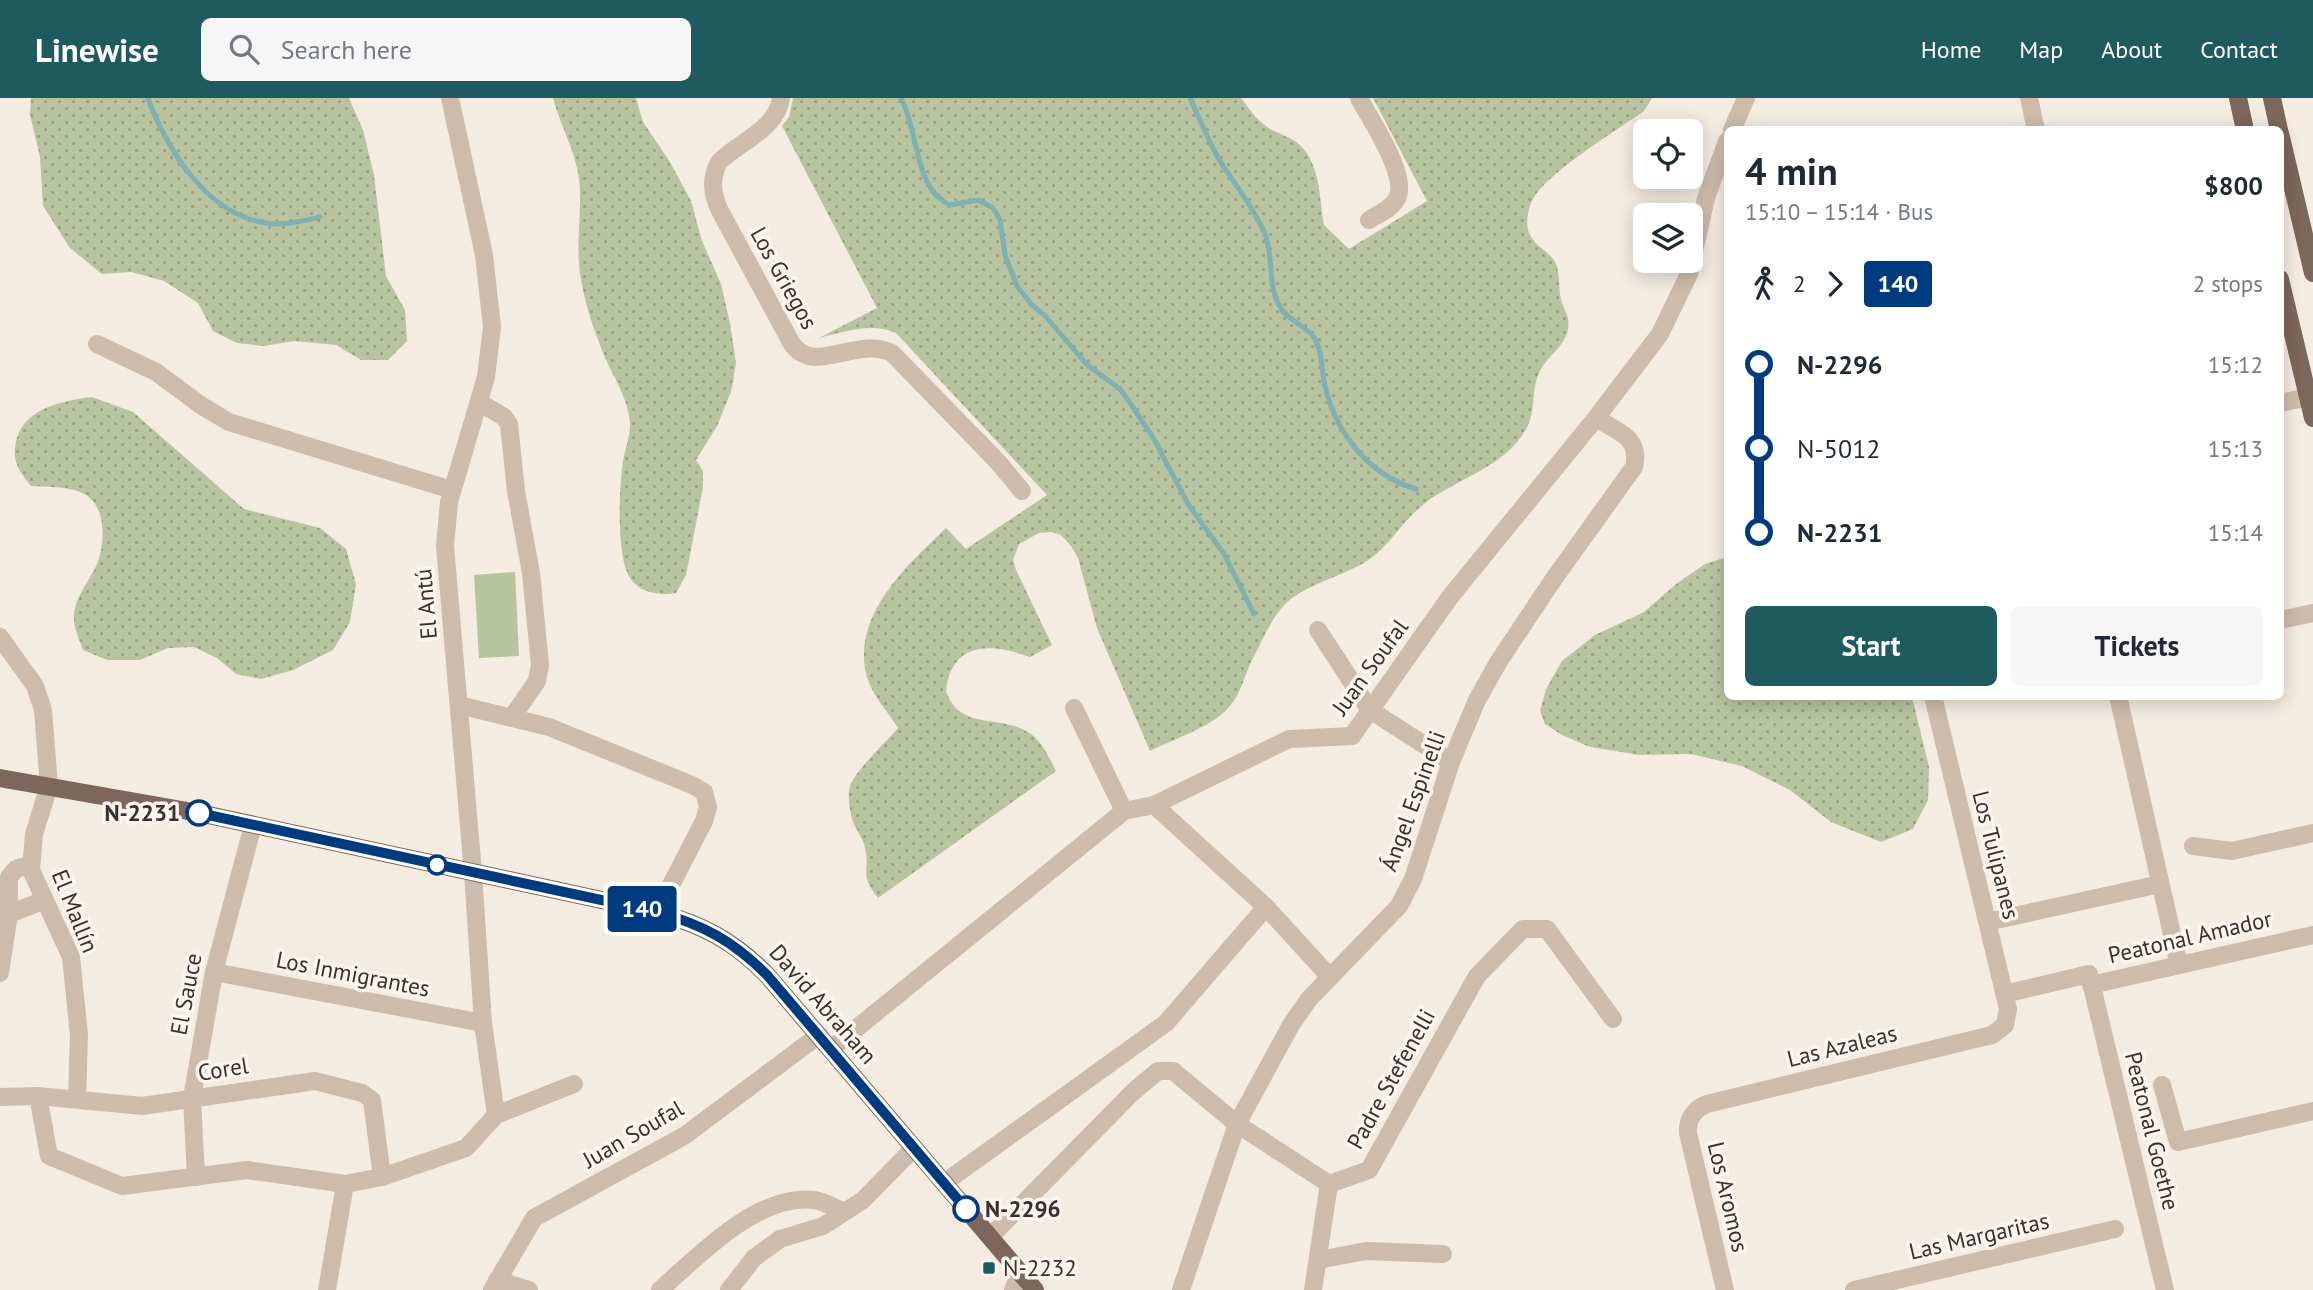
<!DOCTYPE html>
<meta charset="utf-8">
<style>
body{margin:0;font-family:"PT Sans",sans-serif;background:#f6f6f7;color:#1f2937;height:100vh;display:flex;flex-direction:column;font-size:26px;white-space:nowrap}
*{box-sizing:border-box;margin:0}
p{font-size:23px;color:#747a83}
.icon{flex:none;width:38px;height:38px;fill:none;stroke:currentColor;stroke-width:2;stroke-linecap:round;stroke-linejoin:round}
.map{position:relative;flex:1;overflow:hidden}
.drawer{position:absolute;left:1724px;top:28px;width:560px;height:574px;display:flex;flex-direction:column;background:#fff;border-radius:10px;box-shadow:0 4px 18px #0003}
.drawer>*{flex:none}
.badge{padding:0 14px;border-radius:5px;font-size:24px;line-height:46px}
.tools{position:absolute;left:1633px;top:21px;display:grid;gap:14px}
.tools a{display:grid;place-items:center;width:70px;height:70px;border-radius:10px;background:#fff;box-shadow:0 4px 18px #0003;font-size:35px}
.map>.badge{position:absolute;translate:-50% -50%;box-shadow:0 0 0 4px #fff}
.legs{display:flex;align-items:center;gap:10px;height:77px;padding:0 21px;font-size:23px}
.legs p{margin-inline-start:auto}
.summary{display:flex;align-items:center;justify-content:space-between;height:119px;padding:0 21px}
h1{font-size:38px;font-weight:600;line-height:52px}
.primary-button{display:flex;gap:14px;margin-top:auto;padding:14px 21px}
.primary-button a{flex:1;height:80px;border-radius:10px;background:#1f5a5e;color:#fff;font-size:28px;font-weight:600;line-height:80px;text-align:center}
.primary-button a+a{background:#f6f6f7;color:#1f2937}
ul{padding:0 21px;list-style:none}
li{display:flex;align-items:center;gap:24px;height:84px;font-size:26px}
li i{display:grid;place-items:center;width:10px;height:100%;margin:0 9px;background:currentColor}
li i::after{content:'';width:18px;height:18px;margin:-9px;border:5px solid;border-radius:50%;background:#fff}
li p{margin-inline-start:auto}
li:first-child i{background:linear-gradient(#0000 50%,currentColor 0)}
li:last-child i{background:linear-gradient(currentColor 50%,#0000 0)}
header{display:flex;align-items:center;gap:42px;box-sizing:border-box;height:98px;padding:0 35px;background:#1f5a5e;color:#fff}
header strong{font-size:33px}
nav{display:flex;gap:38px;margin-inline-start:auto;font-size:24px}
.search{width:490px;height:63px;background:#f6f6f7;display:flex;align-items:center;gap:18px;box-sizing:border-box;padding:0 24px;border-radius:10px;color:#747a83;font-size:26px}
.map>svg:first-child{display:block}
.grass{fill:url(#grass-dots)}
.garden{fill:#b8c4a0}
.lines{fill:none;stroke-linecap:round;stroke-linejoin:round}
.stream{stroke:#7fb0b2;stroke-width:5}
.minor{stroke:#cdbbac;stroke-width:18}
.major{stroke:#7d675c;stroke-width:18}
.line-1-casing{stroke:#fff;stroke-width:16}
.line-1{stroke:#003b80;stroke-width:10}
.stop-1-dot{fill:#fff;stroke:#003b80;stroke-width:3.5}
.poi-dot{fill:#1f5a5e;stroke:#fbf5ee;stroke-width:2.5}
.labels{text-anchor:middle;stroke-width:7;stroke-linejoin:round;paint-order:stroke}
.street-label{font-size:23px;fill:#3b302b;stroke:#fbf5ee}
.stop-label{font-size:23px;font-weight:bold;fill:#3b302b;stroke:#fbf5ee;text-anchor:end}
.poi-label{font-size:23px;fill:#3b302b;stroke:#fbf5ee;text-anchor:start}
</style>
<header>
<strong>Linewise</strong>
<div class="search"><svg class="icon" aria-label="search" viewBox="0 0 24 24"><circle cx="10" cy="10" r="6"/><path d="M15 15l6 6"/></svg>Search here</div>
<nav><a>Home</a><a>Map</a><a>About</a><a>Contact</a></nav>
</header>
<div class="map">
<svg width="2313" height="1192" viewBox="0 0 2313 1192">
<defs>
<pattern id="grass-dots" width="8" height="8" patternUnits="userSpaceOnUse" patternTransform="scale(1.75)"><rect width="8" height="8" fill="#b8c4a0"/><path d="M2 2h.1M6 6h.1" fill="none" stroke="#97a083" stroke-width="1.8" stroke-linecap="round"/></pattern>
</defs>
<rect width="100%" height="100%" fill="#f4ebe1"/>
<g class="grass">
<path d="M31,0H349L363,32L374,77L386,178L405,212L407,243L388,262H361L336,247L294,243L264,248L237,245L213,233L198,205L164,183L131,174L102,176L70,150L43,108L40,59L30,17Z"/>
<path d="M553,0H636L643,24L670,64L691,103L702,143L721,186L730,225L736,265L731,294L717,328L696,362L703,373V389L686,477L676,495C657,498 635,494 627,474C617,450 619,390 623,363C625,352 630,338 630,327C629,303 616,283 606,262C596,238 587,213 582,187C575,154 581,123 580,91C579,59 561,30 553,0Z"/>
<path d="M793,0H1241C1249,11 1260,26 1272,32C1282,37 1293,40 1301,48C1321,69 1319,101 1324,127L1349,151L1427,103L1373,0H1652L1644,13C1616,33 1548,74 1533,101C1528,110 1526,122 1528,132C1532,147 1548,152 1555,164C1561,175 1558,190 1561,201C1562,208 1567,214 1568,221C1572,246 1547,256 1539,275C1532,290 1535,307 1530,322C1514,367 1458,379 1424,406C1401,424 1389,450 1364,465C1341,478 1313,485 1292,500C1273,515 1263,541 1252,562C1244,578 1241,596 1229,609C1212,629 1174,641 1150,653L1097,530L1078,460L1071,448L1061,437L1051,434L1039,435L1019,446L1013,462L1016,472L1052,547L1030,559C992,545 952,542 946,593C959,634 1001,615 1031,636C1043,645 1049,660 1056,673L878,800C858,774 871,775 865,750C863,739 855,731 852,721C850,713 847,696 850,688C855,673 886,644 898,630C888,614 872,597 867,579C850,519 907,467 946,430L966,451L1047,397L896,235C871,224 844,234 819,240L877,210L782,28L789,19Z"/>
<path d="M92,299L133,314L244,411L320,430L346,451L356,486L350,524L333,552L293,572L261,581L236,576L217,560L194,549L168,550L140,562H107L83,552C78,538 71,525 75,510C79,494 91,480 97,466C106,443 107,404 80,394C65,388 47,389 31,388C21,376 13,365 15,349C20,311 60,303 92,299Z"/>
<path d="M1727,459V598L1912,599L1929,669L1928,702L1913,731L1881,744L1831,724L1790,692L1742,668L1691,656L1640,657L1590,649L1562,637L1545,626L1540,613L1546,591L1562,563L1595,537L1644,514L1676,486L1705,466Z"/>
</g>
<path class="garden" d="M515,474L519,558L479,560L474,477Z"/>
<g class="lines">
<g class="stream">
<path d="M901,0C916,28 915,73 935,96C939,100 945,104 949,107L978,102L993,110L1000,122L1005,157L1017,188L1031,206L1046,219L1087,267L1120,291L1130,305L1154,341L1188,406L1224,456L1254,516"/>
<path d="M1190,0C1200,21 1208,43 1220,63C1235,87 1254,110 1265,136C1274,159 1267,187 1280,209C1288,223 1306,227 1315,241C1323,254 1321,273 1325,288C1336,336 1369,377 1416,391"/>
<path d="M148,1C168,52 206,116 266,125C284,128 302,123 320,119"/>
</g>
<g class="minor">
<path d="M450,0L484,157L492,229L486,279L449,404L445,448L473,775L483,925L496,1017"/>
<path d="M781,0C777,31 739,44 719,64C710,81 712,96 720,113L792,246C815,278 854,238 892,255L998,364L1022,393"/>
<path d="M1359,0C1370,21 1411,81 1396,102C1390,112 1378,116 1369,122"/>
<path d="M2029,0L2036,32"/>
<path d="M1732,32L1746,0"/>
<path d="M97,246L156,274L202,308L229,324L452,392"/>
<path d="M479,304L504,319L509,326L516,393L531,475L540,567L537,583L512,619"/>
<path d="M2280,305L2313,298"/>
<path d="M2280,522L2313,515"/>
<path d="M1318,532L1370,612L1451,664"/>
<path d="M0,539L35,588L43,612L49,688L34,736L31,772L71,859L79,937L77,1001"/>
<path d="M2118,598L2179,867"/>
<path d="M459,607L549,629L692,687L704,694L708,709L704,723L657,814"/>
<path d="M1074,610L1124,713"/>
<path d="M2193,748L2232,753L2313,735"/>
<path d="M1266,809L1330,879"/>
<path d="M9,816V779L16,771L31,766"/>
<path d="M1987,824L2160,786"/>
<path d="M214,874L483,925"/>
<path d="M0,875L9,816L45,802"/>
<path d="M2091,887L2313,837"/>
<path d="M2005,896L2089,876L2165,1192"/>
<path d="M831,951L1124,713L1154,707L1289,641L1352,638L1450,499L1596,320L1660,236L1689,176L1706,100L1727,43"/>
<path d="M2162,987L2178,1044L2313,1013"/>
<path d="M38,998L49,1058L122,1088L247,1072L345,1086L382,1079L466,1050L496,1017L574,986"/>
<path d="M0,999L38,998L142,1008L315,983L362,995L372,1002L382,1079"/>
<path d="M196,1079L192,1000L214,874L253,727"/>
<path d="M944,1085L1166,925L1266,809L1154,707"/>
<path d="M990,1139L1133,994L1158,973H1173L1237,1026L1329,1086"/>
<path d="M1318,1162L1366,1153L1443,1156"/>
<path d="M497,1182L529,1192"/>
<path d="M327,1192L345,1086"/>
<path d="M492,1192L534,1120L684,1038L819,937"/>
<path d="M660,1192C698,1158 758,1095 814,1102C824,1103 835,1110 844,1114"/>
<path d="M729,1192L754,1160L780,1141L823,1128L863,1102L914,1050"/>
<path d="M1013,1192L1020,1174"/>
<path d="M1181,1192L1237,1026L1291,927L1309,901L1399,808L1413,781L1451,664L1477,602L1499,563L1553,482L1634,369C1641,339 1618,334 1596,320"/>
<path d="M1313,1192L1329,1086L1369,1072L1477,878L1523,831H1547L1613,921"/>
<path d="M1725,1192L1688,1035C1687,1021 1694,1011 1707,1006L1992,937L2005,927L2008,911L1933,598"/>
<path d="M1854,1192L2115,1131"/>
</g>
<g class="major">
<path d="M2238,0L2245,32"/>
<path d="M2272,0L2279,32"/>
<path d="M2280,35L2313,175"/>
<path d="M2280,181L2313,320"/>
<path d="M0,680L199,715L657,814C703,827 734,843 767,877L1035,1192"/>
</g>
</g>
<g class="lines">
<defs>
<path id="line-1" d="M199,715L657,814C704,827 733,843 767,877L966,1111"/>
</defs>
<use href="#line-1" class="line-1-casing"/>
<use href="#line-1" class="line-1"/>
</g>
<g class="stop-1-dot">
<circle cx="199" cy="715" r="12"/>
<circle cx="437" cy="767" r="9"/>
<circle cx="966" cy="1111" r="12"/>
</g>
<rect class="poi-dot" x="982" y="1163" width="14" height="14" rx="3.5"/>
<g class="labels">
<g class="street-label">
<text transform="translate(784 180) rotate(61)" y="8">Los Griegos</text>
<text transform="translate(426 506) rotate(-95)" y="8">El Antú</text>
<text transform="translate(1370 569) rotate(-54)" y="8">Juan Soufal</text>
<text transform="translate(1413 703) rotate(-70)" y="8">Ángel Espinelli</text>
<text transform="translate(1996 757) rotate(76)" y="8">Los Tulipanes</text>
<text transform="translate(75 813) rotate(68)" y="8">El Mallín</text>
<text transform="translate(2190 839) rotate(-13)" y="8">Peatonal Amador</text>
<text transform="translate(353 876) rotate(11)" y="8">Los Inmigrantes</text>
<text transform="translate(186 896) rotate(-79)" y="8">El Sauce</text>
<text transform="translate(823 906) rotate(49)" y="8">David Abraham</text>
<text transform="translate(1842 948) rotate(-14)" y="8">Las Azaleas</text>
<text transform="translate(223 971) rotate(-9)" y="8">Corel</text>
<text transform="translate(1391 981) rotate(-61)" y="8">Padre Stefenelli</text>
<text transform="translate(2152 1033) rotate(76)" y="8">Peatonal Goethe</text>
<text transform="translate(633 1036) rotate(-30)" y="8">Juan Soufal</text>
<text transform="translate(1728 1099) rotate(77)" y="8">Los Aromos</text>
<text transform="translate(1979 1138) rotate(-13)" y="8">Las Margaritas</text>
</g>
<g class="stop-label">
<text x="180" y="723">N-2231</text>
<text x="985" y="1119" text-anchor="start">N-2296</text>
</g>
<g class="poi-label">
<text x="1003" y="1178">N-2232</text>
</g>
</g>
</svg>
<div class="tools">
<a><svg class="icon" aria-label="locate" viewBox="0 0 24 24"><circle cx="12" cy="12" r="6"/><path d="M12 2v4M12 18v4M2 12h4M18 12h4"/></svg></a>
<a><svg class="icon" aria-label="layers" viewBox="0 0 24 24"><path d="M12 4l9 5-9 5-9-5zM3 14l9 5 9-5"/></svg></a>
</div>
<b class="badge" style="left:642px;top:811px;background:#003b80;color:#fff">140</b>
<section class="drawer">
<div class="summary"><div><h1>4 min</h1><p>15:10 – 15:14 · Bus</p></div><b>$800</b></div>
<div class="legs"><svg class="icon" aria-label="walk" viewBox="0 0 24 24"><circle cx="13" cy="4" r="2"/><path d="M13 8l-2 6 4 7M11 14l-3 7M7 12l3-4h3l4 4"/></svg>2<svg class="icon" aria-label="forward" viewBox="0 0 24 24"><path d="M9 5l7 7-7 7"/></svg><b class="badge" style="background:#003b80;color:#fff">140</b><p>2 stops</p></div>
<ul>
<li><i style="color:#003b80"></i><b>N-2296</b><p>15:12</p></li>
<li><i style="color:#003b80"></i><span>N-5012</span><p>15:13</p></li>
<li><i style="color:#003b80"></i><b>N-2231</b><p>15:14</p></li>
</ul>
<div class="primary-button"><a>Start</a><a>Tickets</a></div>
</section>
</div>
